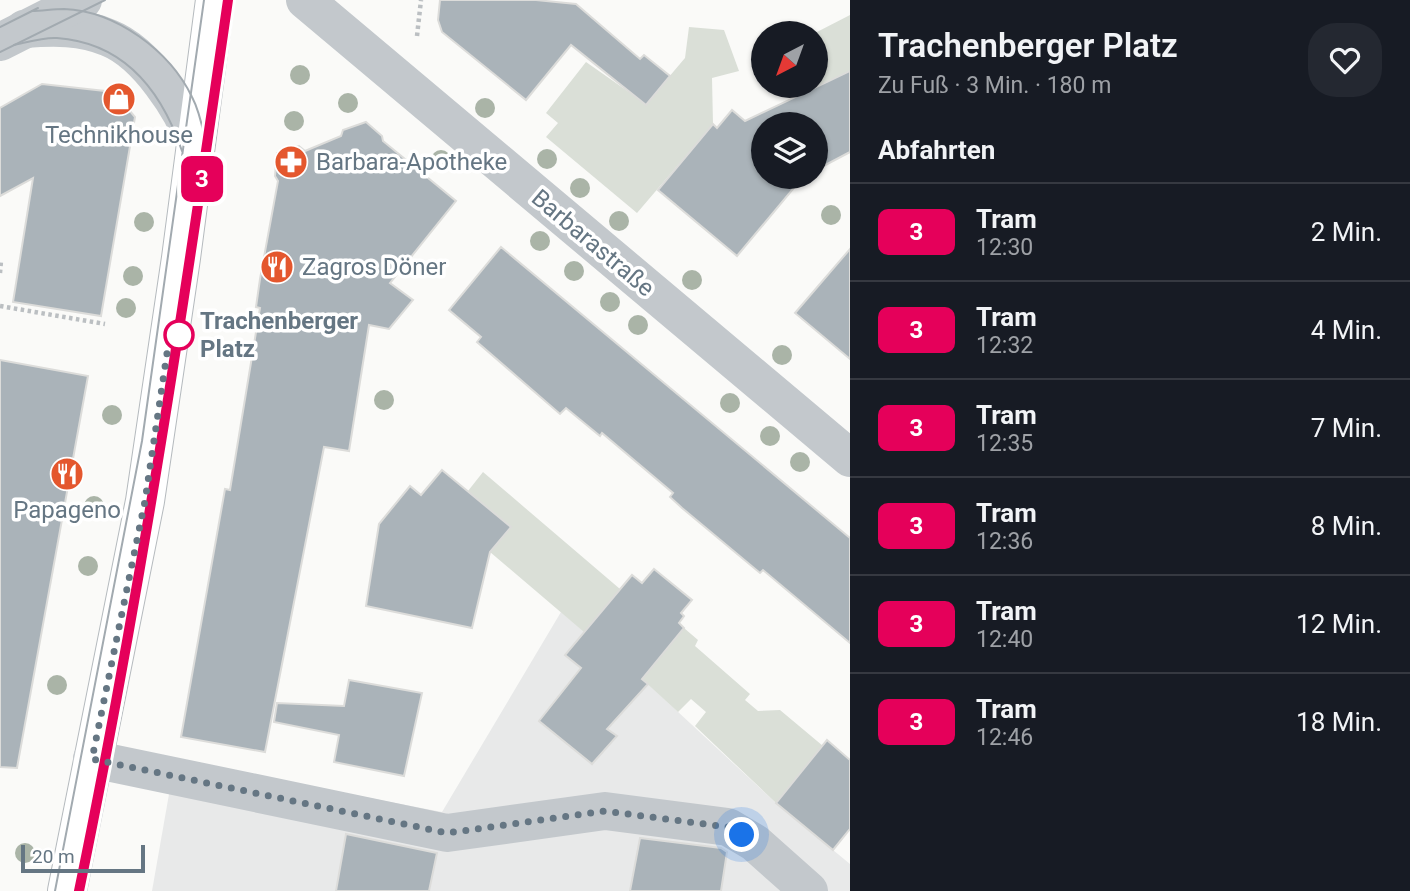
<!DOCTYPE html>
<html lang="de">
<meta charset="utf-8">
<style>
body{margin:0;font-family:Roboto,sans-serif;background:#242831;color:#f1f3f6;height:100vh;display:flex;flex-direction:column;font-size:26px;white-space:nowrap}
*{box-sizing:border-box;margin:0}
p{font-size:23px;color:#9ea1a6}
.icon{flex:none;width:38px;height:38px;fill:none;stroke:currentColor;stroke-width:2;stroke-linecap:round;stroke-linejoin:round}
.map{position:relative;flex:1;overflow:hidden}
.details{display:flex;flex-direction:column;background:#171b24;width:560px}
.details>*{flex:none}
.badge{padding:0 14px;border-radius:10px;font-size:24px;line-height:46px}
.needle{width:46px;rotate:221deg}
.controls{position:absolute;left:751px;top:21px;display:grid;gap:14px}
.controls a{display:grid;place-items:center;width:77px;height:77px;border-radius:50%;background:#171b24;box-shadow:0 2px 5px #0004;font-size:35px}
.scale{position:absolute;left:21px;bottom:18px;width:124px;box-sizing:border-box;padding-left:7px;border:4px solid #657683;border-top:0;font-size:19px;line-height:24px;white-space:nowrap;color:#657683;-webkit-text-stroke:5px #fff;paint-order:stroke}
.you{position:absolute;width:35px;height:35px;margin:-18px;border:5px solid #fff;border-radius:50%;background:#1a73e8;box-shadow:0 0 0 10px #1a73e833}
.map>.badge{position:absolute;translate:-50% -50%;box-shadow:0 0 0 4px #fff}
h2{padding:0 28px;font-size:26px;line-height:63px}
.round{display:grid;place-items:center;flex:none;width:74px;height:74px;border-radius:28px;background:#242831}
.summary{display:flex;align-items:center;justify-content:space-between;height:119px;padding:0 28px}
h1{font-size:33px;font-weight:600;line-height:52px}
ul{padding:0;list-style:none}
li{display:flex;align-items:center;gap:21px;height:98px;padding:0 28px;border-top:2px solid #363941}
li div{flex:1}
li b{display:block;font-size:26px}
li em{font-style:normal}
li .badge{min-width:77px;font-weight:700;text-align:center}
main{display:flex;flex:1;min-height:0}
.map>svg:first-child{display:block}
.built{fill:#e8e9e9}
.green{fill:#dadfd7}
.building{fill:#aab3b9;stroke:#dcdcda;stroke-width:2}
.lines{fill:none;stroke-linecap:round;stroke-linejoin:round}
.major-casing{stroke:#b5babe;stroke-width:40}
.path{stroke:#bbbfc2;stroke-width:4.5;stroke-dasharray:3.5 3.5;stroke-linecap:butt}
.minor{stroke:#c3c8cc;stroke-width:38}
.major{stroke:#fff;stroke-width:38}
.tram{stroke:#a2aab0;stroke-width:2}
.tree{fill:#aab4a7}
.line-casing{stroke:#fff;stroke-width:16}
.line{stroke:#e5005a;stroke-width:10}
.walk{stroke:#657683;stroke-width:7;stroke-dasharray:0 12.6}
.stop-dot{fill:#fff;stroke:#e5005a;stroke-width:3.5}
.labels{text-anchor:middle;stroke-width:7;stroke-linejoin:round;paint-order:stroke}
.poi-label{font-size:24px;fill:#657683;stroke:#fff}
.street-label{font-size:24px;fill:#657683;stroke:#fff}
.stop-label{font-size:24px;font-weight:bold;fill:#657683;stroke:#fff;text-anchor:start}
</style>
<main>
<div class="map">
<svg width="850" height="891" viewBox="0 0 850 891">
<rect width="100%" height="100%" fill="#fafaf8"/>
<path class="built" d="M561,612L648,684L776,803L850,864V891H152L175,760L442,812Z"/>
<g class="green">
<path d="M850,15V71L791,100L783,86H816L815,33Z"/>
<path d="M689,27L724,30L739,71L712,78L713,124L637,213L546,137L558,123L546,113L586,62L646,104L685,58Z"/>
<path d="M483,472L620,589L584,632L490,552L510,527L468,491Z"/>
<path d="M684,628L698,640L695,646L750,694L745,700L758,711L780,710L823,746L776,803L695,726L706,712L691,699L678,712L642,679Z"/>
</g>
<g class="building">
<path d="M440,0H536L576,4L640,59L644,55L670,76L646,105L571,45L526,100L442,32L438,20Z"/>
<path d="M850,71V152L816,170V124H763V177H803L737,256L658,190L713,124L717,128L732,110L745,121Z"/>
<path d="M42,84L114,92L135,117L101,316L13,302L33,178L0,196V108Z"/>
<path d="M366,122L382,136L383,141L456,201L390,283L413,300L389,329L369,325L349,451L324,447L265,752L181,737L225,489L230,490L260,308L256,307L260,279L278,181L275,176L277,153L299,146L305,151L341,136L343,130Z"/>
<path d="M501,247L850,538V643L763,570L760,573L682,508L670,497L673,493L602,433L600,436L566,408L560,414L477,342L481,337L449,310Z"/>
<path d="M850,249V359L795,313Z"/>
<path d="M0,360L88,376L17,768L0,767Z"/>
<path d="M442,470L511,527L490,552L472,628L366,606L379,524L410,486L421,495Z"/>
<path d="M654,569L692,600L681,613L684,616L679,623L684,628L642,679L648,684L607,729L617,736L592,764L539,721L581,668L565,655L632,575L642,583Z"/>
<path d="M349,680L422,693L404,776L334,762L339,735L274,722L277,703L344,706Z"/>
<path d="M827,740L850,760V829L833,850L776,803Z"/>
<path d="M346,834L437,853L429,891H336Z"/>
<path d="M640,838L721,848L727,852L721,891H630Z"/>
</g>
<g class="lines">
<defs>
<path id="major" d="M67,891L145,501L181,258L215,0"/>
</defs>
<use href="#major" class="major-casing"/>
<g class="path">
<path d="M417,36L421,0"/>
<path d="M0,273L1,261"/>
<path d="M0,306L105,324"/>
</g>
<g class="minor">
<path d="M305,0L850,458"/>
<path d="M24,29C53,27 82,26 109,38C146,53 183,108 195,144"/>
<path d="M0,42L83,0"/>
<path d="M92,759L447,833L605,811L728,827L755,843L809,891"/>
</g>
<use href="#major" class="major"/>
<g class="tram">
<path d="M32,11C42,11 53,9 64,9C116,11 170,51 192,97C199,110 202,125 205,139"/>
<path d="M0,27L38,8"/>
<path d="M14,45C28,42 44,37 57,38C125,43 162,92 182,151"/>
<path d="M0,52L105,0"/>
<path d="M55,891L142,441L204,0"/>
<path d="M79,891L130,639L164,436L228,0"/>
</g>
</g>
<g class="tree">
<circle cx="300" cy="75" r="10"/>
<circle cx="348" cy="103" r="10"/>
<circle cx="485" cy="108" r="10"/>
<circle cx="294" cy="121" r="10"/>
<circle cx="547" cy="159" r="10"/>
<circle cx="441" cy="160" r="10"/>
<circle cx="580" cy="188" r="10"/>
<circle cx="831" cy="215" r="10"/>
<circle cx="619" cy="221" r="10"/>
<circle cx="144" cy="222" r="10"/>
<circle cx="540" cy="241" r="10"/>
<circle cx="574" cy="271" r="10"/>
<circle cx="133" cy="276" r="10"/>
<circle cx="692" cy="280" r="10"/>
<circle cx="610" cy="302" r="10"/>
<circle cx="126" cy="308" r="10"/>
<circle cx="638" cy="325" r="10"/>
<circle cx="782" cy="355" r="10"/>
<circle cx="384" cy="400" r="10"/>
<circle cx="730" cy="403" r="10"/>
<circle cx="112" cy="415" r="10"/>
<circle cx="770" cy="436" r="10"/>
<circle cx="800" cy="462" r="10"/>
<circle cx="94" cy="506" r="10"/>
<circle cx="88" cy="566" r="10"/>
<circle cx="57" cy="685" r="10"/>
<circle cx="25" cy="853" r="10"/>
</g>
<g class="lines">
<defs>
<path id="line" d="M79,891C140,596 185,299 228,0"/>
</defs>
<use href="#line" class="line-casing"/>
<use href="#line" class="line"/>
<path class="walk" d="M179,335L169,340L145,501L92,759L447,833L605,811L728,827L742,835"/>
</g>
<defs>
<symbol id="shop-disc" viewBox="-11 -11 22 22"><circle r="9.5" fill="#e4572e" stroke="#fff"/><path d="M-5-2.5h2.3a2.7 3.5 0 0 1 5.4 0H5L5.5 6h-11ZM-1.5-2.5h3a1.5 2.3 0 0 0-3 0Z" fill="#fff"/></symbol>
<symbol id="pharmacy-disc" viewBox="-11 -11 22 22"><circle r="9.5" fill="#e4572e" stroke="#fff"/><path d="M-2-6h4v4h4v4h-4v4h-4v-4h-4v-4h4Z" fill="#fff"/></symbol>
<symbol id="restaurant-disc" viewBox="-11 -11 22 22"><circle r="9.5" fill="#e4572e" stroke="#fff"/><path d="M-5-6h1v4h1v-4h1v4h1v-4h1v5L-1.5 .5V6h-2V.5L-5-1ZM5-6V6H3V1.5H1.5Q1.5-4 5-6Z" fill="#fff"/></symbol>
</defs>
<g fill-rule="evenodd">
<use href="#shop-disc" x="100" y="80" width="38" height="38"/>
<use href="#pharmacy-disc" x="272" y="143" width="38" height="38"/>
<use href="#restaurant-disc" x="258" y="248" width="38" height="38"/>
<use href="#restaurant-disc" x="48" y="455" width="38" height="38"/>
</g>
<circle class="stop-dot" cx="179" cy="335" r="14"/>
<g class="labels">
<g class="poi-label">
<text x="119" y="143">Technikhouse</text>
<text x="316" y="170" text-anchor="start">Barbara-Apotheke</text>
<text x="302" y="275" text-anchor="start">Zagros Döner</text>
<text x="67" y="518">Papageno</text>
</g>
<g class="street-label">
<text transform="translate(593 243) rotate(40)" y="8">Barbarastraße</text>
</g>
<g class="stop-label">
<text x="200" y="329">Trachenberger<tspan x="200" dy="28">Platz</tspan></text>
</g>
</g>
</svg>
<div class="controls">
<a><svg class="needle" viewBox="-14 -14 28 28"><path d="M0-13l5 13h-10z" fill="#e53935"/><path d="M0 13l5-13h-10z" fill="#9ea1a6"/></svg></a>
<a><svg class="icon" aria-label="layers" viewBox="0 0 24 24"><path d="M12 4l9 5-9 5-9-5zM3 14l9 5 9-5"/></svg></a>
</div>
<div class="scale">20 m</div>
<div class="you" style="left:742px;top:835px"></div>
<b class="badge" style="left:202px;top:179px;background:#e5005a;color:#fff">3</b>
</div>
<section class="details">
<div class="summary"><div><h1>Trachenberger Platz</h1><p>Zu Fuß · 3 Min. · 180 m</p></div><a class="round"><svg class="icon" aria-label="heart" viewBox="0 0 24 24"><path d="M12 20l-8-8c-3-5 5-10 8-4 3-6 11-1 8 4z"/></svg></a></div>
<h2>Abfahrten</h2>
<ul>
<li><span class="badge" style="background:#e5005a;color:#fff">3</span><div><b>Tram</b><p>12:30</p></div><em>2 Min.</em></li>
<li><span class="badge" style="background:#e5005a;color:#fff">3</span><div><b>Tram</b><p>12:32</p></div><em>4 Min.</em></li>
<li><span class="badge" style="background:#e5005a;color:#fff">3</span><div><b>Tram</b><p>12:35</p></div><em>7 Min.</em></li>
<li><span class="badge" style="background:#e5005a;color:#fff">3</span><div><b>Tram</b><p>12:36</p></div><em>8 Min.</em></li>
<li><span class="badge" style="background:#e5005a;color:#fff">3</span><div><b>Tram</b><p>12:40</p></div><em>12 Min.</em></li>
<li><span class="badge" style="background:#e5005a;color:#fff">3</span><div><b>Tram</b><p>12:46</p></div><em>18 Min.</em></li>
</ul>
</section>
</main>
